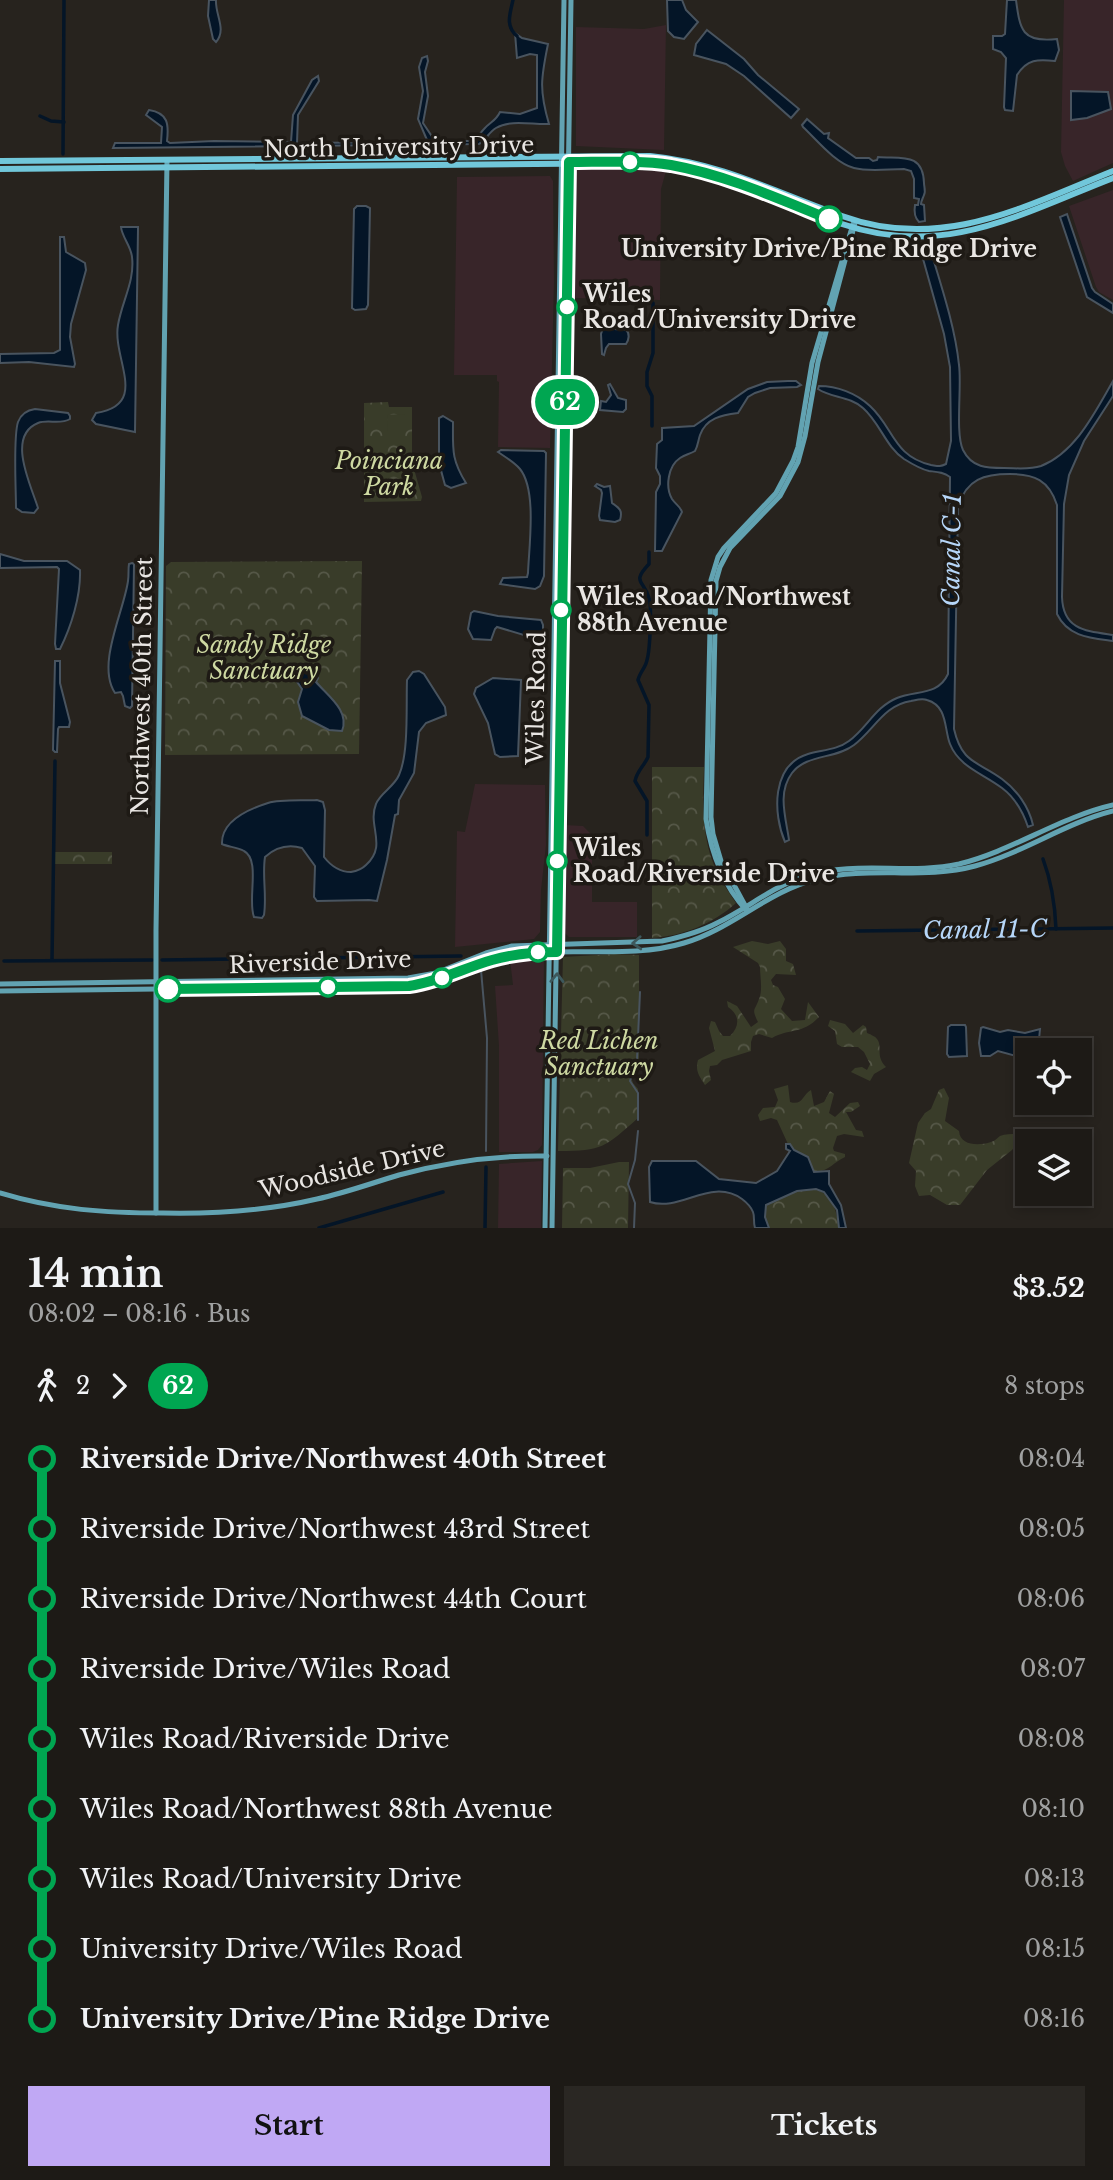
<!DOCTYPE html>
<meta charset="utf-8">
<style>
body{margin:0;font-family:"Libre Baskerville",serif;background:#2a2723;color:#f1f3f6;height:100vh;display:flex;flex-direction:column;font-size:26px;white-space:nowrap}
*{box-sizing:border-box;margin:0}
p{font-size:23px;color:#a0a1a1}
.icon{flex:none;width:38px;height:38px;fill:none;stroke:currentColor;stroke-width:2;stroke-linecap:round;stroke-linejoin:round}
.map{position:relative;height:1228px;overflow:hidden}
.panel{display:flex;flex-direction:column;background:#1d1a16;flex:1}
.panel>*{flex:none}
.badge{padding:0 14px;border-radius:23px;font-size:24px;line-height:46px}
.tools{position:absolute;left:1015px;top:1038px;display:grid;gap:14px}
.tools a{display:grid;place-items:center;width:77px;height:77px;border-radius:0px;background:#1d1a16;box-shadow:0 4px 10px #0003,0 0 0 2px #3b3835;font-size:35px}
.map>.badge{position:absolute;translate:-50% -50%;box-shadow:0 0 0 4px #fff}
.legs{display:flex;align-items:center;gap:10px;height:77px;padding:0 28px;font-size:23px}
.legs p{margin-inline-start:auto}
.summary{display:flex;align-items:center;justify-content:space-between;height:119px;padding:0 28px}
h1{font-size:38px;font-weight:700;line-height:52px}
.cta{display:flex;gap:14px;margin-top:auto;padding:14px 28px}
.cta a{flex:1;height:80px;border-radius:0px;background:#c0a8f4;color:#111;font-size:28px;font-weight:700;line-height:80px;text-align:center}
.cta a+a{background:#2a2723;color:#f1f3f6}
ul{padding:0 28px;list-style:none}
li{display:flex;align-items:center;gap:24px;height:70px;font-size:26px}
li i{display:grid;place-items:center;width:10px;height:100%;margin:0 9px;background:currentColor}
li i::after{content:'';width:18px;height:18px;margin:-9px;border:5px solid;border-radius:50%;background:#1d1a16}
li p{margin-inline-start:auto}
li:first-child i{background:linear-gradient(#0000 50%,currentColor 0)}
li:last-child i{background:linear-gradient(currentColor 50%,#0000 0)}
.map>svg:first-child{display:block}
.commercial{fill:#382529}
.forest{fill:url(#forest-crowns)}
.garden{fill:#393c29}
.water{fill:#041527;stroke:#49545f;stroke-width:2}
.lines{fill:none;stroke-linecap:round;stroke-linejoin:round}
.stream{stroke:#49545f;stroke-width:2}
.canal{stroke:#041527;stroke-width:3.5}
.secondary{stroke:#62a3b2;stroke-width:5}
.primary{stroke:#71c7da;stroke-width:6}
.oneway{stroke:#3d585c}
.line-1-casing{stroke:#fff;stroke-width:16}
.line-1{stroke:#00a651;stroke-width:10}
.stop-1-dot{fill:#fff;stroke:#00a651;stroke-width:3.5}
.labels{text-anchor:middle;stroke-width:7;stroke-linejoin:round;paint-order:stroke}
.street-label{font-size:23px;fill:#e9e6e3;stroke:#1e1a15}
.stop-label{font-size:23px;font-weight:bold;fill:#e9e6e3;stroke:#1e1a15;text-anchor:start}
.park-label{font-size:23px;font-style:italic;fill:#ced9a2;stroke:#1e1a15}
.water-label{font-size:24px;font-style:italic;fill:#b6d6f8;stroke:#1e1a15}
</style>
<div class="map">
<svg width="1113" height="1228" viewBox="0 0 1113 1228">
<defs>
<pattern id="forest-crowns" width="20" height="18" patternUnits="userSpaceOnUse" patternTransform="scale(1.75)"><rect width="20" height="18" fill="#393c29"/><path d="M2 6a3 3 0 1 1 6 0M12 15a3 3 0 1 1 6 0" fill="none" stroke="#565848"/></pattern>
</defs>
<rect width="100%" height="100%" fill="#27231e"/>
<g class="commercial">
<path d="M1064,0H1113V163L1073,181L1065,166L1061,152Z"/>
<path d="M666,25L664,150L576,146V27L644,29Z"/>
<path d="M576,169L666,171L661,189L660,300L574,298L573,269Z"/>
<path d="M550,176L553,181L554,281L550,448L498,447L499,382L497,381V375H454L457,177Z"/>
<path d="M1113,190V300L1099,292L1096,287L1069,206Z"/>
<path d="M475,784L545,785L546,845L541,890L540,932L534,939L455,947L457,831L465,832Z"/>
<path d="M564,825L583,826L592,835V902H637V937H569L563,931Z"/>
<path d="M544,958L542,1145L538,1150L533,1152H499V1046L495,986L513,985L510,960Z"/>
<path d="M542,1161L541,1228H498L499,1164Z"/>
</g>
<g class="forest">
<path d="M388,402L389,407H412V462L422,497L421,501L364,502V403Z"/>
<path d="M362,561L359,754L165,755L166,566L171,562Z"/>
<path d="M652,767H704C703,800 701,833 714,865C719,878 728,891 736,903C713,924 682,936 652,938Z"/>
<rect x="55" y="852" width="57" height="12"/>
<path d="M752,941L768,944L780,941L786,949V961L793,964L796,975L776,974L771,980L773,985L778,987L785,999L781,1009L792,1021L805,1020L808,1002L819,1017C802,1035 789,1028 772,1038L759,1034L753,1036L751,1042V1051L722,1060L717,1065L710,1066L709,1071L711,1080L705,1085C699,1076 695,1070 698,1060L715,1051L709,1028L711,1021L715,1022L719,1031L723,1036H730C740,1026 740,1015 728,1007L727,1001L737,1006L751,1027L758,1022C751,1008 755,1011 759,999C763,990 760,976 760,967L758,963L733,947Z"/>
<path d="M615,954L639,955V1065L631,1078L633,1083L638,1089V1118C605,1147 603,1151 558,1151L563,957Z"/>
<path d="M830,1020L845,1024L853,1033L863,1025L866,1027L867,1033C871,1035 875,1036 877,1039C883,1047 875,1056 886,1067L874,1074L870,1081L851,1072L855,1068L862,1067L867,1070L870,1064L864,1052L858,1047H842L837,1044L835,1031L828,1026Z"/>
<path d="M788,1085L790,1102C803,1106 802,1095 811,1090L814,1106L824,1102L830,1091L834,1094L829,1113L835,1117L850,1103L858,1102L860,1106L851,1112H846L856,1130L862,1131L864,1137L844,1134L837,1136L833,1148L834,1151L845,1154V1157C833,1162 827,1174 813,1171C805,1152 799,1158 790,1144H788L777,1120L771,1118L760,1121L758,1115L763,1108L775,1107L778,1100L774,1089Z"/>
<path d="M944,1088L949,1098L945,1121L959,1131C960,1146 979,1146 991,1142C995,1141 997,1138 1000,1136C1005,1134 1012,1134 1017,1134L1021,1138L1012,1150L987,1170L960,1205H947L930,1195L919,1196L915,1186L916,1171L909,1163L918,1123L925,1113L931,1109L939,1090Z"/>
<path d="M619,1162H629L628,1228H562L563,1168H590Z"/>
<path d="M808,1189C832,1189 836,1209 839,1228H769L765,1217L766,1205L797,1191Z"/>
</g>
<path class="garden" d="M405,414V432H388L387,415Z"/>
<g class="water">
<path d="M209,0H216C215,15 227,29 216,42L213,39L208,16Z"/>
<path d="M667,0H682L686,10L698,22L684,39L674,37L668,31Z"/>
<path d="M1007,0H1016C1020,30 1022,43 1057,39L1059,50L1055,61C1038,59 1027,59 1017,75L1013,111L1005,110L1004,107L1006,58L1001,52L993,49V36H1002L1005,34Z"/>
<path d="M707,30L744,59L758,75L799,109L791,118L744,76L726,64L694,55L696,44Z"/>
<path d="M515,33L522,38L548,44C541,78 539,90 549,124C533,125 511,119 496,128C489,132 486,140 479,144L113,148L115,143H161L162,127L146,115L149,110C168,113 169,124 167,141L170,143L214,141L291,142L293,115L312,80L318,76L319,81L298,115L297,143L424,142L427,140L418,119L423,91L419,67L422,58L427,56L428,61L425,72L428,96L423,123L435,141H471C478,138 479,134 484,129C490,122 496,121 500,112L520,114L537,108V55L530,54L517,58Z"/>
<path d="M1071,91L1108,92L1111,109L1087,118L1071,120Z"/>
<path d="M807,119L824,134L829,133L828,138L856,158H869L873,161L877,160L878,157C901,159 923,152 924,183C924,187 926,191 924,195C923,198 921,201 921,204L924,205L925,221L919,222C915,218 914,211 915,205H918L919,199L914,198V179L911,171L904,169C888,169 869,172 854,168C835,163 817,140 803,127L802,125Z"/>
<path d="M357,206H366L370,208L368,305L366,309L355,310L352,308L354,209Z"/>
<path d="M1067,214L1092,288L1095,292L1113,304V313L1087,297L1060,217Z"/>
<path d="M121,227H138V229L135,432L96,424L92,420L96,413C150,405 112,359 118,325C122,301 135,281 132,257C131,246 122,237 121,227Z"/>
<path d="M60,237H64L66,252L85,263L86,270L71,324L70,337L75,364L74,367L29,362L0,363V354L54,353L60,350Z"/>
<path d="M929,245C940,282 955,326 959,365C962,386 955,433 963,450C972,468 987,468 1004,468C1016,468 1029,470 1041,466C1076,452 1095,412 1113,381V396L1084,441L1069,475L1064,504L1062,597C1063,630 1086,631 1113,635V641C1091,638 1068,637 1057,614V505C1049,480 1034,474 1010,474C984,474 967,479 958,506L954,729C962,764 978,761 1002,779C1017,790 1029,807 1033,825L1028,827C1023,812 1014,797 1002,788C984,774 959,767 950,744C944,729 948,706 927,700C922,698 916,700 911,701C884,705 874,730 854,745C836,759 806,754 792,773C777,793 786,818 789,840L785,842C773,814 771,765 808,754C822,750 837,750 849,741C867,728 875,707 897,698C916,690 938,696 948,674L950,477C943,472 937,472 929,471C920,469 912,464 904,459C886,447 880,423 863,408C850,396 831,398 818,389L819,386C837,386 856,393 870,406C894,428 893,456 931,465C938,466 940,467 946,464L951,441L950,367L944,334L920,248Z"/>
<path d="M603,328L626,330C630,333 629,340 626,344H609L606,348L604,355L602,354L601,334Z"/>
<path d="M788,381H796L801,385L797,387L770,388L755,393L748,397L738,413C722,415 706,418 700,435C698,441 698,446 695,451C690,454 684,455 680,458C668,466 665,487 672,499C676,505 680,506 682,512L662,551H655L656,492L660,484V476L656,468L657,444L662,440V428L694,426L748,389L767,382Z"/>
<path d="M610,384L618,398L626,400V409L623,412L600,410L601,401L606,402L611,395L608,385Z"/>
<path d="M35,409L68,413L70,416V419C60,425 48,419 38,423C6,436 31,485 38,508L34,513L22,512L16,508C16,489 13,437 18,422C21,414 28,410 35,409Z"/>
<path d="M443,416L453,422C453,449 451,459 466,483L451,488L445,485L439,463V418Z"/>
<path d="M501,450L544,451L546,453L544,576L540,586L535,589L500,584L503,578L527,577L528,573C529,546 537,490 520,469C514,462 505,457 498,452Z"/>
<path d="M597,484L604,487L610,486L612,503C619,508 623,510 620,520L615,522L600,520L599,516L602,493L601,490L595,486Z"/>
<path d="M0,554L24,561H67L80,570C81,596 71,627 60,649H56L55,644L59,569L57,567L0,568Z"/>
<path d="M132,563L134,564L132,706L130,708L125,706L123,696L121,692L115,693C96,665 124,611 128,581C129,575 128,570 129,564Z"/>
<path d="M474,611L498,616L541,620L543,625V636L537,639L497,627L495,629L491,640L473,639L468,629L471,613Z"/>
<path d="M55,661H60V683L70,722L69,727H59L58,729L57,752H55L53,750Z"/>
<path d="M303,668L318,678L316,682C328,696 350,711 342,731L329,730L302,716L298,702L302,689L293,676L296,669Z"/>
<path d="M419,671L424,674L445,707L446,715L426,723L419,732L414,773L399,800L398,814L395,815L387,860L377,901L369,900L317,901L314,897L315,866L302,848C288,844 276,847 265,857C262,876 267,895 264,915L262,918L254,917C247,900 261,860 244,851C237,847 228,847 222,844C221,821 249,809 268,803C281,799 302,801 317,800L323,802L325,810L324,857C331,866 339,872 351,872C357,871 362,869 366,865C388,845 367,826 376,804C380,793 394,787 399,775C409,753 406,706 407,680L413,672Z"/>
<path d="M493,678L521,680L518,756L500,757L495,754L488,723L474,694L476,688Z"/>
<path d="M951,1025H965L966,1027L967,1056L949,1057L947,1054L948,1027Z"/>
<path d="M983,1027L1000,1032L1008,1030L1025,1033L1040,1029L1038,1050H1027V1059L998,1051L990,1056H981L979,1043L981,1028Z"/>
<path d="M786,1144H790L794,1150L808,1157L814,1172L829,1171V1184L841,1205L846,1228H839L837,1210L824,1192L816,1189L797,1191L766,1205L765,1217L769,1228H755C753,1222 755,1217 753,1212C751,1207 746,1202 742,1199C711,1177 681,1212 650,1202L649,1167L652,1161H696L719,1179L756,1183L777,1171L790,1151L786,1149Z"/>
</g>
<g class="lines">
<g class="stream">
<path d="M481,970L487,1038L486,1151"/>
<path d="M638,1120V1093L630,1081L637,1060L640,992"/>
<path d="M634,1228L635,1203L628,1184L635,1160L638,1131"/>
</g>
<g class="canal">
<path d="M513,0C510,14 505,26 517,36"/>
<path d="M40,116L51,121L64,122"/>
<path d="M63,154L64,0"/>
<path d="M652,426V396L647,386V372L653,353V303"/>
<path d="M647,835V801L635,781C637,771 644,766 648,757L649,705L638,680C640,672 646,667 647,660C650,650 652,606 649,598C644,580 631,583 649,564V552"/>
<path d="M1043,859C1052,883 1055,904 1056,929"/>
<path d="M857,931L1113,928"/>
<path d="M52,960L55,761"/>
<path d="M162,960L461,956"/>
<path d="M4,961L152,960"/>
<path d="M319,1228L443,1192"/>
<path d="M485,1228L486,1167"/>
</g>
<g class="secondary">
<path d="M747,909L721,861L713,834L711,817L716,581L720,567L730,548L780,496L798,462L805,436L818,362L855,223"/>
<path d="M746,910C723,885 711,852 706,819L711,580L718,557L724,548L776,493L793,461L798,447L812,363L853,224"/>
<path d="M0,984L408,978L436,973L486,953L512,946L662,941C681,937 700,932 717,923C748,908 773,886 806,876C856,860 909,875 959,864C1012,851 1060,817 1113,805"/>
<path d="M0,991L409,986C448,980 482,959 521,954C575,947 631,959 684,943C732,929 768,891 817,879C869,866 923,880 975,866C1023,853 1065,823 1113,811"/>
<path d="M0,1193C56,1210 106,1213 163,1213C215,1214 266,1211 317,1199C345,1193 372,1183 399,1175C447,1162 497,1155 547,1156"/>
<path d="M156,1213V931L167,160"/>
<path d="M545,1228L564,0"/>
<path d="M552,1228L571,0"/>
</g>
<g class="primary">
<path d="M0,161L650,156C721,163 777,193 842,216C941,252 1023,207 1113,171"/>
<path d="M0,169L644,163C717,168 774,201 842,224C944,259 1020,214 1113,178"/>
</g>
</g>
<defs><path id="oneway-chevron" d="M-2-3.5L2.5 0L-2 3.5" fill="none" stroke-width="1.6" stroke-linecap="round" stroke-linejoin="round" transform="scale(1.75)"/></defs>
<g class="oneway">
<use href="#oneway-chevron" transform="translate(637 943) rotate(177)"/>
<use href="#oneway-chevron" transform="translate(557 978) rotate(-89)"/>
</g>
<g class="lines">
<defs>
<path id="line-1" d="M168,989L409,986C438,982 464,968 492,960C513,954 535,952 557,952L569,162C603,162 638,160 671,165C726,175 777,198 829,219"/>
</defs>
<use href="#line-1" class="line-1-casing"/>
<use href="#line-1" class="line-1"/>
</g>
<g class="stop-1-dot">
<circle cx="630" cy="162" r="9"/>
<circle cx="829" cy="219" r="12"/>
<circle cx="567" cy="307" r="9"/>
<circle cx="561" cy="610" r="9"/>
<circle cx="557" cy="861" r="9"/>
<circle cx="538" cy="952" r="9"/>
<circle cx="442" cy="978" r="9"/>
<circle cx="328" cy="987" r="9"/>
<circle cx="168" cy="989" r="12"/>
</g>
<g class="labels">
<g class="street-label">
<text transform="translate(399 147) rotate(-1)" y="8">North University Drive</text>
<text transform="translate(142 686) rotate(-89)" y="8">Northwest 40th Street</text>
<text transform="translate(536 698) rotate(-89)" y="8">Wiles Road</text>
<text transform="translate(320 962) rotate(-2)" y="8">Riverside Drive</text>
<text transform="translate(352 1169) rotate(-13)" y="8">Woodside Drive</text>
</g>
<g class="stop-label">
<text x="829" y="257" text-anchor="middle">University Drive/Pine Ridge Drive</text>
<text x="583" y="302">Wiles<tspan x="583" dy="26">Road/University Drive</tspan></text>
<text x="577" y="605">Wiles Road/Northwest<tspan x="577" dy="26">88th Avenue</tspan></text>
<text x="573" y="856">Wiles<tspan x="573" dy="26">Road/Riverside Drive</tspan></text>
</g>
<g class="park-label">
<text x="389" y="469">Poinciana<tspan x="389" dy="26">Park</tspan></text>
<text x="264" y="653">Sandy Ridge<tspan x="264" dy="26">Sanctuary</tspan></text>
<text x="599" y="1049">Red Lichen<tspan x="599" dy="26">Sanctuary</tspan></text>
</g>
<g class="water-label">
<text transform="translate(952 550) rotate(-89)" y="8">Canal C-1</text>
<text transform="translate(985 930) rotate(-1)" y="8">Canal 11-C</text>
</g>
</g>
</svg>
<div class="tools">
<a><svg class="icon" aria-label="locate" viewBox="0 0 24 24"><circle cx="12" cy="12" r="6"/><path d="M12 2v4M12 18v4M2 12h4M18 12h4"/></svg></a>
<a><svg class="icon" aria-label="layers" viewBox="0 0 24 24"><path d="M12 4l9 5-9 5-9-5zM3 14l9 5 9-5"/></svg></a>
</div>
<b class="badge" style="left:565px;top:402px;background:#00a651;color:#fff">62</b>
</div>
<section class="panel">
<div class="summary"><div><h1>14 min</h1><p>08:02 – 08:16 · Bus</p></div><b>$3.52</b></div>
<div class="legs"><svg class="icon" aria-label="walk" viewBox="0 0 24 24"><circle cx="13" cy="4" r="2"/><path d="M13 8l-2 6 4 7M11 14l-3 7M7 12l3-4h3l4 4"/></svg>2<svg class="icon" aria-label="forward" viewBox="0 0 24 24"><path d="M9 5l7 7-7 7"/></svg><b class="badge" style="background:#00a651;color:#fff">62</b><p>8 stops</p></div>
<ul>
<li><i style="color:#00a651"></i><b>Riverside Drive/Northwest 40th Street</b><p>08:04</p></li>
<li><i style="color:#00a651"></i><span>Riverside Drive/Northwest 43rd Street</span><p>08:05</p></li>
<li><i style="color:#00a651"></i><span>Riverside Drive/Northwest 44th Court</span><p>08:06</p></li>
<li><i style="color:#00a651"></i><span>Riverside Drive/Wiles Road</span><p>08:07</p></li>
<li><i style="color:#00a651"></i><span>Wiles Road/Riverside Drive</span><p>08:08</p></li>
<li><i style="color:#00a651"></i><span>Wiles Road/Northwest 88th Avenue</span><p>08:10</p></li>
<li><i style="color:#00a651"></i><span>Wiles Road/University Drive</span><p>08:13</p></li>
<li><i style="color:#00a651"></i><span>University Drive/Wiles Road</span><p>08:15</p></li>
<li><i style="color:#00a651"></i><b>University Drive/Pine Ridge Drive</b><p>08:16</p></li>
</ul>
<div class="cta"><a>Start</a><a>Tickets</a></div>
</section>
